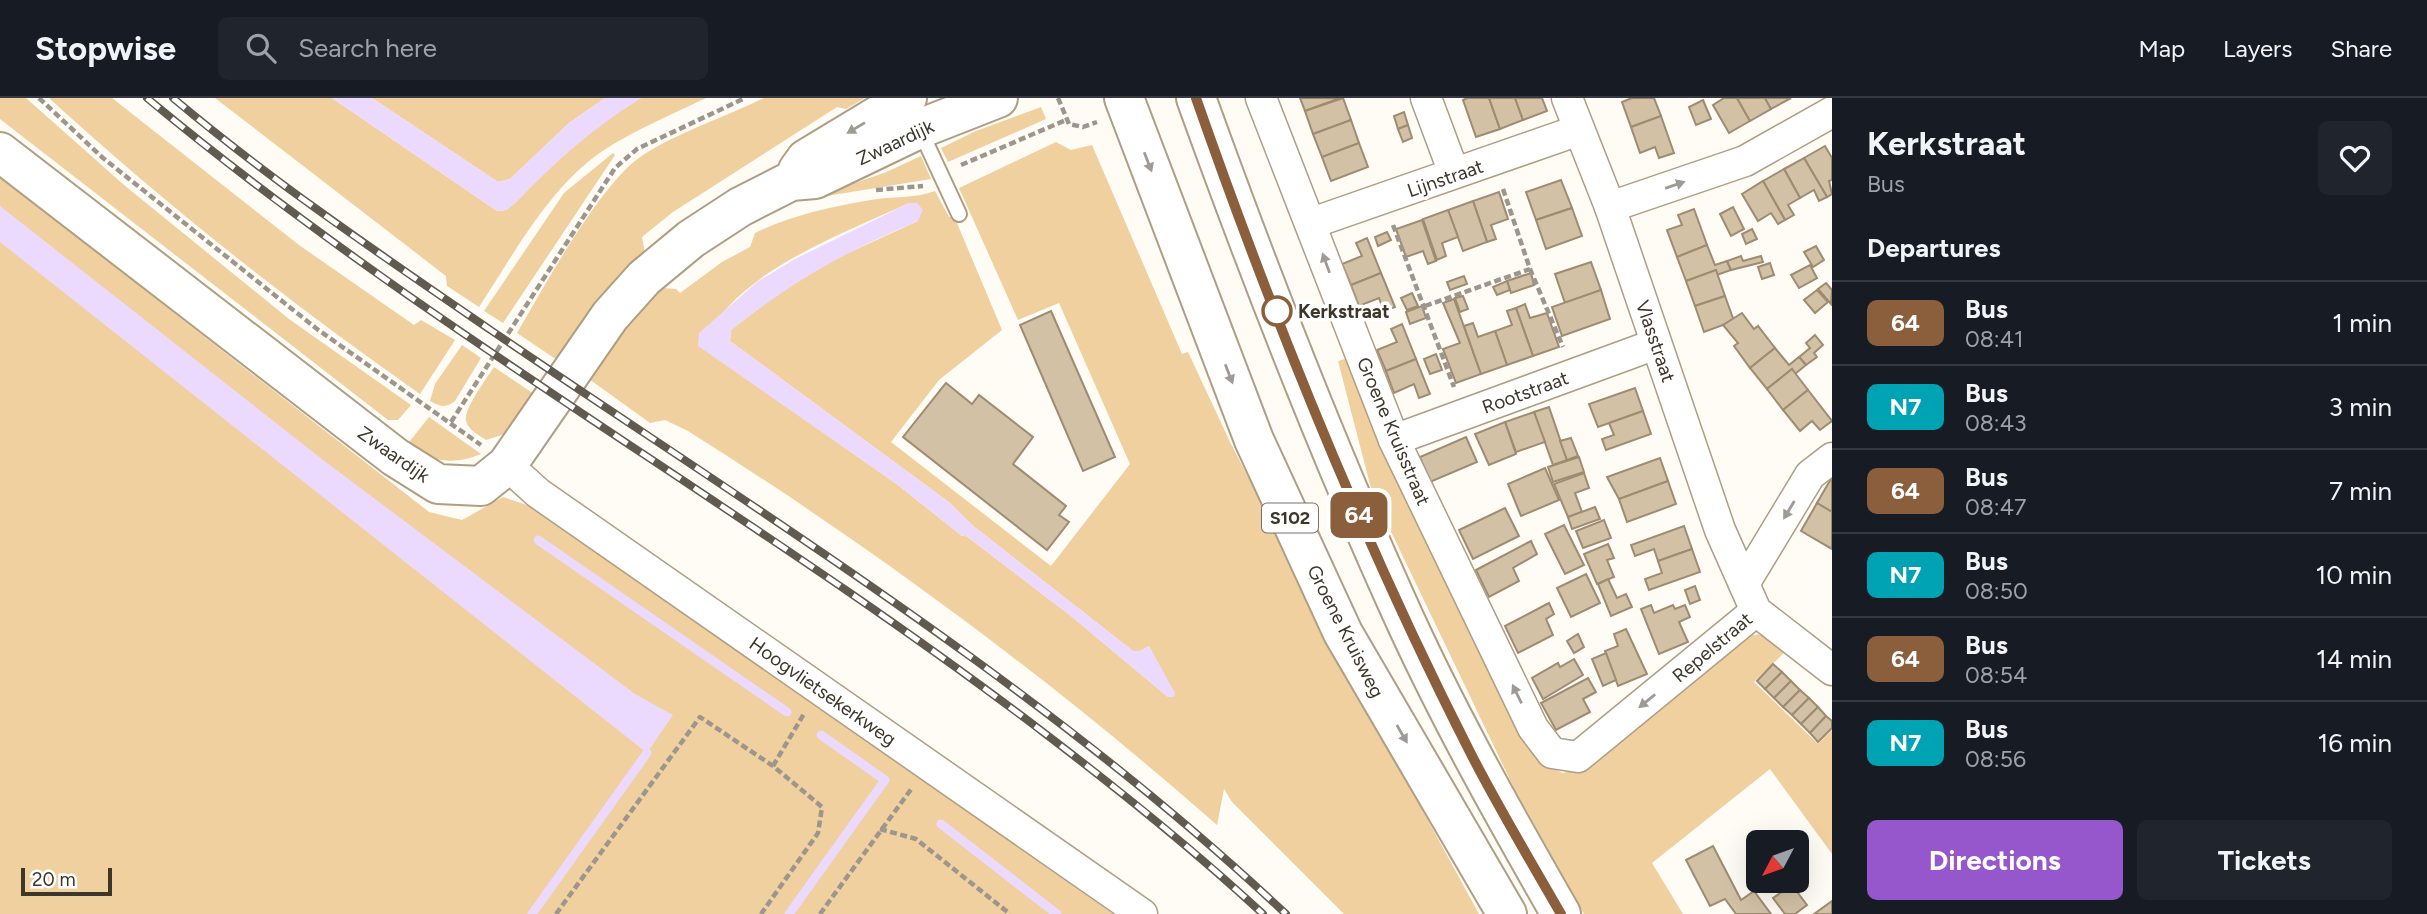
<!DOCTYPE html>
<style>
body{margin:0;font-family:Figtree,sans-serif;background:#20242c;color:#f1f3f6;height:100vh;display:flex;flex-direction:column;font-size:26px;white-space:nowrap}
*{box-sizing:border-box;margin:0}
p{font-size:23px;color:#9ea1a6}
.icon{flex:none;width:38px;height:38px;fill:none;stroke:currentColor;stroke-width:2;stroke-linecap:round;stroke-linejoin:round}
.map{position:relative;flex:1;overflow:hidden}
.panel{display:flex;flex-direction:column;background:#171b24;width:595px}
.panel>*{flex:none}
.badge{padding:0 14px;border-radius:10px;font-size:24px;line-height:46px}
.needle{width:46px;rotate:229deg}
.tools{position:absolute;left:1746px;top:732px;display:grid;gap:14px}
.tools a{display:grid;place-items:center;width:63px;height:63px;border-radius:10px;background:#171b24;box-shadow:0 7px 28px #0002;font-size:35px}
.scale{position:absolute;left:21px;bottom:18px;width:91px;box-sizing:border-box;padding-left:7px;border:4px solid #3d362b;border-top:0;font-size:19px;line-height:24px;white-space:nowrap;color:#3d362b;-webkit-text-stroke:5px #fff;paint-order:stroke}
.map>.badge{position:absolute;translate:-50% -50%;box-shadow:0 0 0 4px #fff}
h2{padding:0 35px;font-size:26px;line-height:63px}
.round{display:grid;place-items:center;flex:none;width:74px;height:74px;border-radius:10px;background:#20242c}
.summary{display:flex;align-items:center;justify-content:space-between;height:119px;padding:0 35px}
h1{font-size:33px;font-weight:700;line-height:52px}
.action{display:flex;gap:14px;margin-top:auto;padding:14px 35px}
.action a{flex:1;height:80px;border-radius:10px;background:#9656cc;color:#fff;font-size:28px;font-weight:700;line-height:80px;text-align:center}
.action a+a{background:#20242c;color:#f1f3f6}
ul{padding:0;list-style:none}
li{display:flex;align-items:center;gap:21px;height:84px;padding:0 35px;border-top:2px solid #363941}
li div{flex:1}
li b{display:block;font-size:26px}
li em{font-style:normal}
li .badge{min-width:77px;font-weight:700;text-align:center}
header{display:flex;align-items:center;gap:42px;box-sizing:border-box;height:98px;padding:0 35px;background:#171b24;border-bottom:2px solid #363941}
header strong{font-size:33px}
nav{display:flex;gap:38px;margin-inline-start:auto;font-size:24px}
.search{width:490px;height:63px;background:#20242c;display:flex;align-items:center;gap:18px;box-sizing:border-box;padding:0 24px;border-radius:10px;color:#9ea1a6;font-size:26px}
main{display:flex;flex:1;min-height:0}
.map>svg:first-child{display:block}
.green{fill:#efd09e;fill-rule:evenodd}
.water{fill:#ebdafe}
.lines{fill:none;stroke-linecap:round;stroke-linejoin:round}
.stream{stroke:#ebdafe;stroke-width:9}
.building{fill:#d2c1a5;stroke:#9d8c71;stroke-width:2}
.lane-casing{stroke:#af9e83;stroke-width:18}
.street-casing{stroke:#af9e83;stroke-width:33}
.secondary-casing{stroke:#af9e83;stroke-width:42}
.primary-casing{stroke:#af9e83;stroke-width:42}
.path{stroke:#9c968e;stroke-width:4.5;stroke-dasharray:7 3.5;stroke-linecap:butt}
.lane{stroke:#fff;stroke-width:14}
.street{stroke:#fff;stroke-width:30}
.secondary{stroke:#fff;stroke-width:38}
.primary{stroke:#fff;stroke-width:38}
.rail-casing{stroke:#605a50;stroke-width:8}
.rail{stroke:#fff;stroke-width:5;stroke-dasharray:16;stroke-linecap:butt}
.oneway{fill:#9e9a95}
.line-casing{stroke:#fff;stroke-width:16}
.line{stroke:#8b5e3c;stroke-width:10}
.stop-dot{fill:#fff;stroke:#8b5e3c;stroke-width:3.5}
.labels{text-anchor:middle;stroke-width:7;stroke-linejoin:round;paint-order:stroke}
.shield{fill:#fff;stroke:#77726b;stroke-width:2}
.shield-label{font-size:18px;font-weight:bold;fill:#3d362b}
.street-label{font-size:19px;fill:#3d362b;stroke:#fff}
.stop-label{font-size:19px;font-weight:bold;fill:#3d362b;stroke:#fff;text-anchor:start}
</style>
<header>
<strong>Stopwise</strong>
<div class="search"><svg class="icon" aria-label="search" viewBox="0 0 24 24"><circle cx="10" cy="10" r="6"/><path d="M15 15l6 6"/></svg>Search here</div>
<nav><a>Map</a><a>Layers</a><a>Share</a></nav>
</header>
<main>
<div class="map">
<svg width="1832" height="816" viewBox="0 0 1832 816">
<rect width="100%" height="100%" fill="#fffbf5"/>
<g class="green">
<path d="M0,0H26L124,87L289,221L411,307L398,322H388L0,21Z"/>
<path d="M49,0H112L299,147L414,227L421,222L455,242L420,296C290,205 166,107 49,0Z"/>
<path d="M215,0H332L497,113L506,112L515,105L562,57L601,25L641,0H706C671,17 634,32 601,54C548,91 514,156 479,209L447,188L446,178Z"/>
<path d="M372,0H605L569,25L510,81L498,84Z"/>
<path d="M764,0H865L846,11L837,9L673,114L642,139L645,155L579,228L557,262L517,235C544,189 600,85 643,57C677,35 727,18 764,0Z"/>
<path d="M1041,9L1046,21L948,64L941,50L976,33Z"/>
<path d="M1056,44L1071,52L1092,47L1182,256L1188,254L1231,346L1382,638L1479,816H1344L1232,704L1224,691L1217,727C1052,582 874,450 688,333L665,322L650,325L589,281L619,236L662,190L676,191L680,195L722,164L750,149L755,135C789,118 833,108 871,102C892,98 914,101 935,93L949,119L954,118L1002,232L939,282L891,344L1051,468L1130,366L1059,205L1018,222L959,90ZM909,105L918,123L820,168L786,189L731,232L730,243L950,405L972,427L1133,553H1140L1149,548L1160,569L1168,599L1071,518L965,437L962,438L898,387L698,247C708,235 717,221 728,209C772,161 851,132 909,105Z"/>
<path d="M613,55L615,57L503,225L484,213L564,95Z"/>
<path d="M921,58L931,81L808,101L884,75Z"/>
<path d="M0,79L429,414L462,422L503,399L539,411L1113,816H0Z"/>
<path d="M462,247L481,260L455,303C446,310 440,309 430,303L435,286Z"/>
<path d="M1348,260L1534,654L1543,666L1563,675L1580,670L1745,540C1761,531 1776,541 1788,551L1754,584L1818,646L1832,632V756L1770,671L1652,765L1683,816H1584L1514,690L1372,394L1338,263Z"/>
<path d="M494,269L534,296L508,335L486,342C479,337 468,332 466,323C463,312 487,280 494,269Z"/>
<path d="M429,319L481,356C452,368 433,363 406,348Z"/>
</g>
<g class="water">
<path d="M332,0H372L498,84L510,81L569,25L605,0H641C593,30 554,65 515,105L506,112L497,113Z"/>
<path d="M909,105H917L923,112L918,123C843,155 796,181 731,232L730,243L950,405L972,427L1133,553H1140L1149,548L1175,595L1174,599H1168L1071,518L965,437L962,438L898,387L698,248L699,235L757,184L795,161Z"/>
<path d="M0,108L323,362L635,596L673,617L647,655L0,144Z"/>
</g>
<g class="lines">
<g class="stream">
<path d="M538,442L787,614"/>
<path d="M941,726L1057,816"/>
<path d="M532,816L647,655"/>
<path d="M789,816L885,682L821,637"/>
</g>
</g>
<g class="building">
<path d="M1300,0H1340L1305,13Z"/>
<path d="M1343,0L1351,22L1313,36L1305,13Z"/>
<path d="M1467,0H1489L1500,31L1476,39L1463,2Z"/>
<path d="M1489,0H1515L1523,22L1500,31Z"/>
<path d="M1515,0H1542L1547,13L1523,22Z"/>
<path d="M1632,0H1654L1661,18L1631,29L1622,4Z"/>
<path d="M1724,0H1737L1750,23L1729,35L1713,7Z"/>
<path d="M1737,0H1765L1771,11L1750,23Z"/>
<path d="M1765,0H1791L1771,11Z"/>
<path d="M1703,2L1711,21L1696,27L1689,9Z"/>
<path d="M1404,14L1408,27L1398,31L1394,18Z"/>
<path d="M1661,18L1674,55L1659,60L1655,49L1640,55L1631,29Z"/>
<path d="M1351,22L1359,45L1322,59L1313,36Z"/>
<path d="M1408,27L1412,40L1403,44L1398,31Z"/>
<path d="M1359,45L1368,69L1331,83L1322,59Z"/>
<path d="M1825,48L1832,60V82L1829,83L1832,96L1827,99L1804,60Z"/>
<path d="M1804,60L1827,99L1819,103L1814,92L1800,100L1784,71Z"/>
<path d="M1784,71L1800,100L1788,107L1794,117L1785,122L1763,83Z"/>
<path d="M1561,82L1572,110L1536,122L1526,94Z"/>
<path d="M1763,83L1785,122L1778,126L1771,115L1758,123L1742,96Z"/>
<path d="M1499,94L1508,121L1491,127L1496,141L1487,144L1473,103Z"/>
<path d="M1473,103L1487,144L1463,153L1448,112Z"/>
<path d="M1733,109L1744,131L1731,138L1720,116Z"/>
<path d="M1572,110L1582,138L1546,151L1536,122Z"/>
<path d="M1694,111L1707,147L1677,159L1667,132L1682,127L1678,117Z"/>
<path d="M1448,112L1458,139L1442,145L1446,158L1437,162L1423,121Z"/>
<path d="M1422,122L1436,163L1428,166L1423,153L1406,159L1396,131Z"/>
<path d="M1752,131L1757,141L1746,146L1742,136Z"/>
<path d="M1387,134L1391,142L1378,148L1375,139Z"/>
<path d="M1367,140L1381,175L1351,187L1342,166L1362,158L1356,145Z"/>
<path d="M1707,147L1715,167L1727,163L1731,172L1717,177L1716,172L1686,183L1677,159Z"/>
<path d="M1816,148L1824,162L1813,169L1804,154Z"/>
<path d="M1741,158L1743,163L1761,158L1763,164L1731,172L1727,163Z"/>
<path d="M1591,164L1601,192L1565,205L1555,176Z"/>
<path d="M1770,165L1774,177L1762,181L1758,169Z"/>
<path d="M1810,167L1817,180L1799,190L1791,177Z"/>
<path d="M1716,172L1725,198L1695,208L1686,183Z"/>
<path d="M1381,175L1395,209L1384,214L1379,200L1359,208L1351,187Z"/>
<path d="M1531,175L1534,187L1511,195L1507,183Z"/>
<path d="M1464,178L1467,186L1450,192L1447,184Z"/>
<path d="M1507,183L1510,192L1497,197L1493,189Z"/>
<path d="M1826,185L1832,192L1831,206L1818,191Z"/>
<path d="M1601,192L1610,221L1562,238L1552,209Z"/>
<path d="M1817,192L1828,204L1815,215L1804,202Z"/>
<path d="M1412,195L1418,208L1407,212L1401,200Z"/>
<path d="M1463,198L1468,211L1460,214L1455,200Z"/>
<path d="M1725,198L1734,223L1704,234L1695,208Z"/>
<path d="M1454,201L1481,276L1456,285L1443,251L1460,245L1443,205Z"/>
<path d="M1525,206L1530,220L1547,215L1559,249L1533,258L1516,210Z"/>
<path d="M1422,208L1426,220L1410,226L1406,214Z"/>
<path d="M1516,210L1533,258L1507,267L1495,233L1512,227L1507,213Z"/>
<path d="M1051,213L1115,359L1083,373L1020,227Z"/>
<path d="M1742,215L1754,231L1758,228L1775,250L1750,270L1734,248L1738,245L1723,227Z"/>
<path d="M1473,225L1478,239L1495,233L1507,267L1481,276L1464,228Z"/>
<path d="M1402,226L1416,261L1386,273L1377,252L1397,244L1391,231Z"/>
<path d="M1815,237L1823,247L1814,255L1817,259L1806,267L1799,259L1810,250L1806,245Z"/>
<path d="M1775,250L1789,267L1799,259L1806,267L1795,276L1792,271L1767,291L1750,270Z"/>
<path d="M1436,256L1442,272L1430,276L1424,261Z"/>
<path d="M1416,261L1430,296L1419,300L1414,286L1394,295L1386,273Z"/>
<path d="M1792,271L1808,292L1783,312L1767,291Z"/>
<path d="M946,285L972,306L979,297L1033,339L1013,366L1066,408L1059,417L1069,424L1047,452L903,339Z"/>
<path d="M1635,290L1643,313L1598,329L1589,306Z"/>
<path d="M1808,292L1832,323L1820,332L1812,323L1800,333L1783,312Z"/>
<path d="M1549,309L1567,362L1553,367L1534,314Z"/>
<path d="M1643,313L1651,336L1606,352L1602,341L1614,337L1609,325Z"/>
<path d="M1534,314L1545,344L1516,354L1505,324Z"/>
<path d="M1505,324L1516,356L1489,367L1475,336Z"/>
<path d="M1466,339L1477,364L1430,384L1420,359Z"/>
<path d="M1571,340L1578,358L1567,362L1560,343Z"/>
<path d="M1579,359L1584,374L1553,384L1548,369Z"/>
<path d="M1660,360L1668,383L1619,401L1607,379Z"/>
<path d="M1545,370L1559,402L1521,418L1508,386Z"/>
<path d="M1584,375L1589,390L1575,395L1582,414L1568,419L1554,386Z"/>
<path d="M1832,379V414L1817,405Z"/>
<path d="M1668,383L1676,406L1627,424L1619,401Z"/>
<path d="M1817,405L1832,414V451L1801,433Z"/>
<path d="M1595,409L1600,421L1572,431L1568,419Z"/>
<path d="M1505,410L1519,438L1473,461L1459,432Z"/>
<path d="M1604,422L1611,440L1583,450L1576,433Z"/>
<path d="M1564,427L1584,467L1565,476L1545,436Z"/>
<path d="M1684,428L1692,451L1658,463L1654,451L1635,458L1631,447Z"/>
<path d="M1531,443L1537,456L1513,470L1519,483L1489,499L1476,472Z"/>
<path d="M1608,446L1614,460L1607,462L1614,479L1597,486L1584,456Z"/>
<path d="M1692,451L1700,474L1649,492L1645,481L1662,475L1658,463Z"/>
<path d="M1586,476L1600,505L1571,519L1557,490Z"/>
<path d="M1608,481L1617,500L1626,496L1632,509L1611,518L1598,486Z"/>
<path d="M1695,488L1700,502L1690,506L1685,492Z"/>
<path d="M1549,505L1554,516L1546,521L1553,537L1518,555L1505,528Z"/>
<path d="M1651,507L1654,515L1673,507L1675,511L1685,507L1690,519L1679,524L1688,544L1659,556L1641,511Z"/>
<path d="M1626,531L1647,576L1618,588L1605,553L1618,548L1614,536Z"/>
<path d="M1578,536L1584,549L1574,555L1567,543Z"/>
<path d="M1606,555L1616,582L1603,588L1592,561Z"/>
<path d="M1574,561L1583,577L1543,601L1532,580L1558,565L1560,569Z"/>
<path d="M1773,566L1782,574L1765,591L1757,583Z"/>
<path d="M1782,574L1791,583L1774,600L1765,591Z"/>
<path d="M1588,580L1596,594L1583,601L1590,614L1556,632L1541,605Z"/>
<path d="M1791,583L1800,592L1783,609L1774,600Z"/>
<path d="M1800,592L1809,600L1792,617L1783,609Z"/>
<path d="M1809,600L1818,609L1801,626L1792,617Z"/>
<path d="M1818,609L1826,618L1810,635L1801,626Z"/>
<path d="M1826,618L1832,623V630L1818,644L1810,635Z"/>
<path d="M1713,748L1741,802L1754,793L1771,816H1736L1725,801L1710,808L1686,762Z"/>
<path d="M1792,787L1807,807L1795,816H1785L1773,800Z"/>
<path d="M1832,803V816H1814Z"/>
</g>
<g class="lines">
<defs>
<path id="lane" d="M920,32L959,116"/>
<g id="street">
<path d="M1261,0L1394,342L1533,630L1552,655L1578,659L1756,513"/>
<path d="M1426,0L1454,75"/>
<path d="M1567,0L1610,109L1720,432L1756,513L1832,572"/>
<path d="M1610,109L1745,63L1832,14"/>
<path d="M1312,125L1579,32"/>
<path d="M1394,342L1656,246"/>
<path d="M507,367L538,395L1142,816"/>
<path d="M1744,486L1810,377L1832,360"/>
</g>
<g id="secondary">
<path d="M0,54L395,359L438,386L481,388L507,367L610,218L644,180L691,141L740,109L791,83L815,81L919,31L998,0"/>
<path d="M798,72L806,61L907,0"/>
</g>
<g id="primary">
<path d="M1124,0L1254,342L1343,535L1507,816"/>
<path d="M1196,0C1257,169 1322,338 1396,502C1444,610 1502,713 1561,816"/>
</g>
</defs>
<use href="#lane" class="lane-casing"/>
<use href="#street" class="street-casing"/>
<use href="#secondary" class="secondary-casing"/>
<use href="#primary" class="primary-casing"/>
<g class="path">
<path d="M39,0L103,60L317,231L481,347"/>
<path d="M1058,0L1069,26L1083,29L1097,24"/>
<path d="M961,67L1066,22"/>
<path d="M1503,91L1530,171L1563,249"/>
<path d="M876,92L923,88"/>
<path d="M1393,127L1454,289"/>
<path d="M1425,208L1530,171"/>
<path d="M451,324L615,70L637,51L745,0"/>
<path d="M773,668L805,614"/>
<path d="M880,731L916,741L1010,816"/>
<path d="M556,816L700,619L773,668L822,709L818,735L761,816"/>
<path d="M820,816L912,690"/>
</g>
<use href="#lane" class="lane"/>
<use href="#street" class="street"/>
<use href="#secondary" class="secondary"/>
<use href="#primary" class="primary"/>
<defs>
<g id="rail">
<path d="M147,0C428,234 752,412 1043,634C1119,692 1193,751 1263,816"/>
<path d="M173,0C274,85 384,159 492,233C763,417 1047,591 1286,816"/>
</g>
</defs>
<use href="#rail" class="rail-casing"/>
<use href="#rail" class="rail"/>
</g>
<defs><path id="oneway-solid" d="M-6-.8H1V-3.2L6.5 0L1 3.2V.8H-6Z" transform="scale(1.75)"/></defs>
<g class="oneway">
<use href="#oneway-solid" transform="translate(856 30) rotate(149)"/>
<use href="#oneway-solid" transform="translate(1148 64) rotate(69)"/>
<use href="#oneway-solid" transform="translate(1675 87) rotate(-19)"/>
<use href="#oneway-solid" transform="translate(1326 165) rotate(-110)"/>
<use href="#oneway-solid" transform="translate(1229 276) rotate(69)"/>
<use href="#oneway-solid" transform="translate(1789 412) rotate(121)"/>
<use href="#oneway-solid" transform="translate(1517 596) rotate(-116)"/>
<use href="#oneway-solid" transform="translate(1647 603) rotate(141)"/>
<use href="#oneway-solid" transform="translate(1402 636) rotate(60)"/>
</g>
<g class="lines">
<defs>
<path id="line" d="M1196,0C1274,223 1363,444 1470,654C1498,709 1530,762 1561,816"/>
</defs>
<use href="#line" class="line-casing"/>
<use href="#line" class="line"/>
</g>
<circle class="stop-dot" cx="1277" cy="213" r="14"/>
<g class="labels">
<rect class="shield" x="1262" y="405.5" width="56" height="29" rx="5"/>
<g class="shield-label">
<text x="1290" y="426">S102</text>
</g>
<g class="street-label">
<text transform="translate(895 44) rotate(-25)" y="7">Zwaardijk</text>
<text transform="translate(1445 80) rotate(-19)" y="7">Lijnstraat</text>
<text transform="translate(1656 243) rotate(71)" y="7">Vlasstraat</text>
<text transform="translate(1525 294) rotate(-20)" y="7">Rootstraat</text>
<text transform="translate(1394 333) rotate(67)" y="7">Groene Kruisstraat</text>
<text transform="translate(394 356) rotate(35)" y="7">Zwaardijk</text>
<text transform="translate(1346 533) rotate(63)" y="7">Groene Kruisweg</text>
<text transform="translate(1712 549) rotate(-40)" y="7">Repelstraat</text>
<text transform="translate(823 593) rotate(35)" y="7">Hoogvlietsekerkweg</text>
</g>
<g class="stop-label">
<text x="1298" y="220">Kerkstraat</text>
</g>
</g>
</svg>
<div class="tools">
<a><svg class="needle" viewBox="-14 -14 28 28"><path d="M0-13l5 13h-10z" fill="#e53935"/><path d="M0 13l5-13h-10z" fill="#9ea1a6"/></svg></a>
</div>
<div class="scale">20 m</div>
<b class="badge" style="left:1359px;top:417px;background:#8b5e3c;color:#fff">64</b>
</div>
<section class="panel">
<div class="summary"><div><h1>Kerkstraat</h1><p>Bus</p></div><a class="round"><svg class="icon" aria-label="heart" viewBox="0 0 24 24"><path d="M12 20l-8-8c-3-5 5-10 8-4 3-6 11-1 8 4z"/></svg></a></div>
<h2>Departures</h2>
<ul>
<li><span class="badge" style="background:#8b5e3c;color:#fff">64</span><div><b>Bus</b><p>08:41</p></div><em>1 min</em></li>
<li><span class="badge" style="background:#00a3b4;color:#fff">N7</span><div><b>Bus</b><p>08:43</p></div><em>3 min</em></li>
<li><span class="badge" style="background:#8b5e3c;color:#fff">64</span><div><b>Bus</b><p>08:47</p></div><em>7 min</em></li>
<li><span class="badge" style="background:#00a3b4;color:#fff">N7</span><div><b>Bus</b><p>08:50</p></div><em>10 min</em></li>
<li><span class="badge" style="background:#8b5e3c;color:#fff">64</span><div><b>Bus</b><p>08:54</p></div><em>14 min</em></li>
<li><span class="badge" style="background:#00a3b4;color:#fff">N7</span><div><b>Bus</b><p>08:56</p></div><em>16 min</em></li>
</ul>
<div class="action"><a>Directions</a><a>Tickets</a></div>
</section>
</main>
